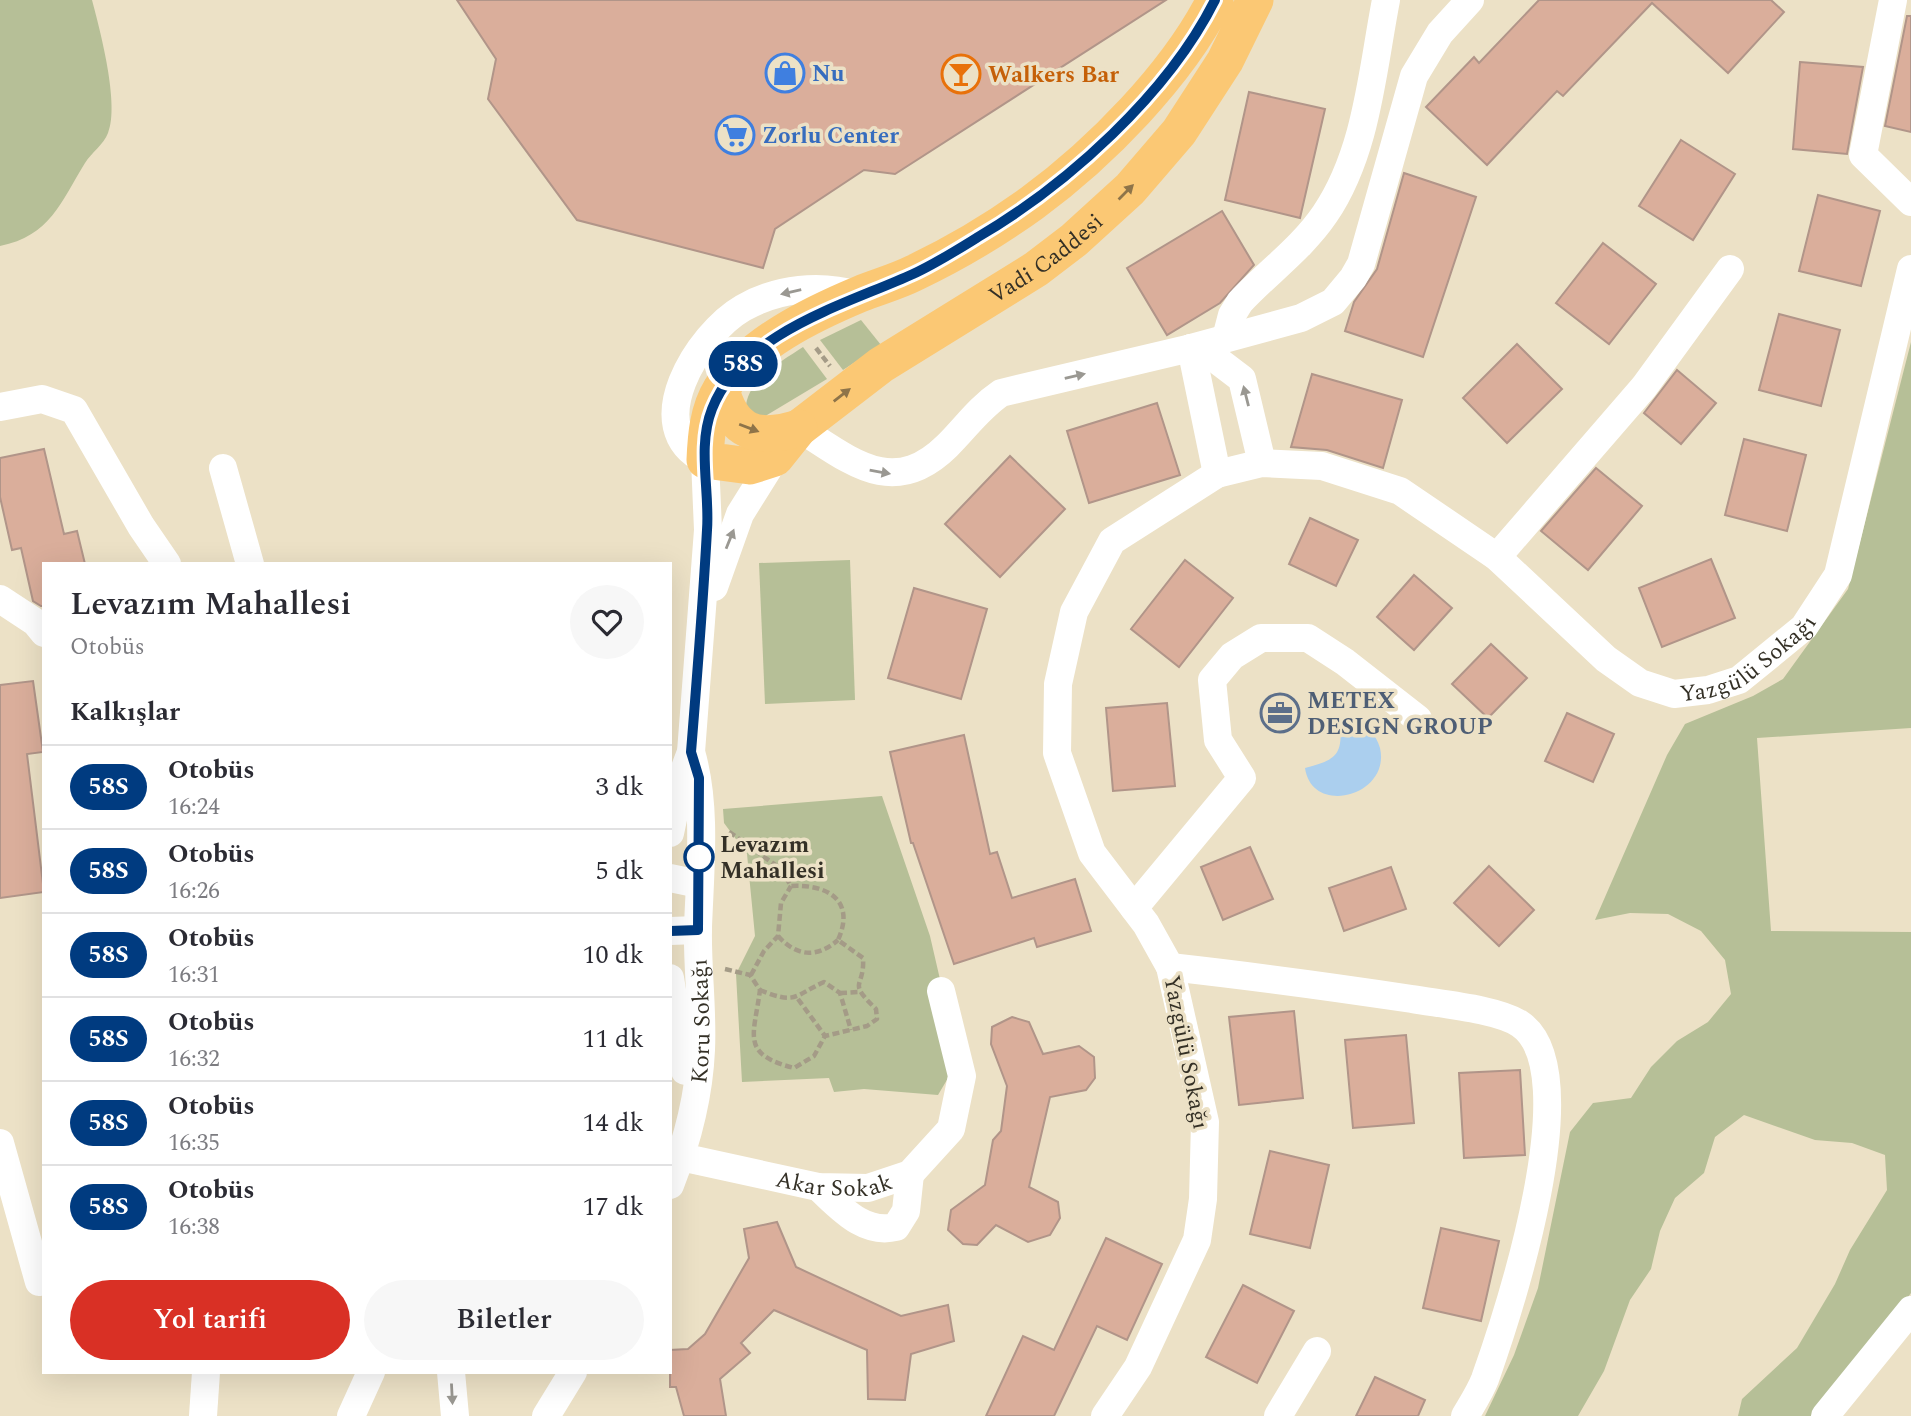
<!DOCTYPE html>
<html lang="tr">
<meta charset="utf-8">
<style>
body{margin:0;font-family:Spectral,serif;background:#f7f7f7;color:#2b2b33;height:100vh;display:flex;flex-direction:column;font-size:26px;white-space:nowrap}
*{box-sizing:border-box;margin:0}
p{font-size:23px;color:#7c7c81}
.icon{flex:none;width:38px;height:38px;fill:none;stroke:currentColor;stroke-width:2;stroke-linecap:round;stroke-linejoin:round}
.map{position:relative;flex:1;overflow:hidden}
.panel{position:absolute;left:42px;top:562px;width:630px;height:812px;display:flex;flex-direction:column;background:#fff;border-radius:0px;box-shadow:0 7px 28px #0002}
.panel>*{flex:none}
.badge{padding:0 14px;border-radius:23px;font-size:24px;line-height:46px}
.map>.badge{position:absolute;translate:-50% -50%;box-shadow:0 0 0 4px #fff}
h2{padding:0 28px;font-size:26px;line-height:63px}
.round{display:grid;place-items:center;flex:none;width:74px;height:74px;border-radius:37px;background:#f7f7f7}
.overview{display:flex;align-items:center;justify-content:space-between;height:119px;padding:0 28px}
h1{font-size:33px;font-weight:600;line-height:52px}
.primary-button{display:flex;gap:14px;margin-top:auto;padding:14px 28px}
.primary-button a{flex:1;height:80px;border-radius:42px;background:#d93025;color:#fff;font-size:28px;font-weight:600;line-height:80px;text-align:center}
.primary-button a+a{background:#f7f7f7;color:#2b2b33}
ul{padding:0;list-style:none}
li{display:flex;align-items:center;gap:21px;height:84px;padding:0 28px;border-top:2px solid #e1e1e2}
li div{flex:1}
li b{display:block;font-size:26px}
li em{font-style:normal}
li .badge{min-width:77px;font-weight:700;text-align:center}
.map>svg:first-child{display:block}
.green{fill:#b6bf97}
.water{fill:#abcfee}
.building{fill:#daae9b;stroke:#b19589;stroke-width:2}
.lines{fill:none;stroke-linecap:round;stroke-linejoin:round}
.path{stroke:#a49b87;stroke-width:4.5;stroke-dasharray:7 3.5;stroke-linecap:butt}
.minor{stroke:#fff;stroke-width:28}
.major{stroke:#fbc874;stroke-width:37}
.oneway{fill:#8e7449}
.oneway2{fill:#9a9892}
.line-casing{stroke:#fff;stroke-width:16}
.line{stroke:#003b80;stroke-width:10}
.stop-dot{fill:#fff;stroke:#003b80;stroke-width:3.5}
.labels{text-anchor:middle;stroke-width:7;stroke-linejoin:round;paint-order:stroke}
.shop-label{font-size:23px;font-weight:bold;fill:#366cbe;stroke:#ece1c6;text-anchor:start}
.food-label{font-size:23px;font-weight:bold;fill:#c56008;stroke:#ece1c6;text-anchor:start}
.street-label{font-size:23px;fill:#343026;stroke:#ece1c6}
.service-label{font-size:23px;font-weight:bold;fill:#4e5e75;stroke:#ece1c6;text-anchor:start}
.stop-label{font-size:23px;font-weight:bold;fill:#343026;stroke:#ece1c6;text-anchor:start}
</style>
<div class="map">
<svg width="1911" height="1416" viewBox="0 0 1911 1416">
<rect width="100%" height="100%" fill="#ece1c6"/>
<g class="green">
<path d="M0,0H92C100,30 120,105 108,133C104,144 91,153 85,163C61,202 50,236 0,246Z"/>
<path d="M861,320L881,345L843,370L820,340Z"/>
<path d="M1911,342V728L1757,738L1771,931L1911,932V1293L1820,1416H1738L1742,1399L1797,1348L1835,1284L1850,1250L1887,1190L1885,1155L1852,1143L1815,1140L1744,1115L1715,1137L1704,1173L1675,1198L1660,1231L1651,1269L1630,1300L1604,1371L1578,1416H1485L1514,1355L1538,1288L1570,1132L1593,1103L1631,1098L1651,1067L1677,1041L1708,1022L1731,994L1725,960L1701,931L1668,914L1630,913L1595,920L1667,755L1685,724L1753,696L1783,679L1848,589Z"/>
<path d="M803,347L827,379L762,418L752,414L746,405C750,377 781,362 803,347Z"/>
<path d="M850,560L855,700L765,704L759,563Z"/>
<path d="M882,796L930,936L945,1001L954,1068L938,1095L864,1089L834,1092L829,1078L742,1082L736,974L755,936L747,854L724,823L723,809Z"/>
</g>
<path class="water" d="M1354,722C1367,726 1376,734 1380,748C1391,796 1312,817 1305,768C1336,760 1343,755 1340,723Z"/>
<g class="building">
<path d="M457,0H1166L895,174L864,170L775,229L763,268L577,220L488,99L496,59Z"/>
<path d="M1539,0H1771L1784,12L1728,73L1652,3L1563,96L1557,91L1487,165L1426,107L1474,57L1479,63Z"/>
<path d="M1907,16H1911V132L1885,126Z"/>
<path d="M1800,62L1863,67L1847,154L1793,149Z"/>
<path d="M1249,92L1325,109L1300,218L1225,200Z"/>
<path d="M1681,140L1735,174L1693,240L1639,206Z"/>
<path d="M1404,173L1476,197L1423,357L1345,331L1354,302L1377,269Z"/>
<path d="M1818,195L1880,211L1861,286L1799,271Z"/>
<path d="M1222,211L1254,265L1220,303L1167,335L1127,268Z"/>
<path d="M1603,243L1656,284L1609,344L1556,303Z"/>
<path d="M1779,314L1840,330L1821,406L1759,390Z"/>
<path d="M1517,344L1562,389L1507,443L1463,398Z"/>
<path d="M1677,370L1716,403L1681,444L1644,413Z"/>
<path d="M1312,374L1402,400L1383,468L1327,450L1291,447Z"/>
<path d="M1157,403L1180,475L1089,503L1067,431Z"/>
<path d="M1744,439L1806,455L1787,531L1725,515Z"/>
<path d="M44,449L64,534L77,531L85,564H44V606H41L33,601L21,548L12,550L0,497V458Z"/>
<path d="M1010,456L1065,509L1000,577L945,524Z"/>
<path d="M1596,468L1642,506L1588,570L1541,531Z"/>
<path d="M1310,518L1358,540L1336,586L1289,564Z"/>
<path d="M1711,559L1735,618L1662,647L1639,588Z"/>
<path d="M1185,560L1233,598L1179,667L1131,629Z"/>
<path d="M1414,575L1452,608L1414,650L1377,617Z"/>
<path d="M914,588L987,609L961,699L888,678Z"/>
<path d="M1491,644L1527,678L1488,718L1452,684Z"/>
<path d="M33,681L43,752L27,754L44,892L0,898V685Z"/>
<path d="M1167,703L1175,786L1113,791L1106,708Z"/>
<path d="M1567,713L1614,734L1593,782L1545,761Z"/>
<path d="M964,735L990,854L997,852L1012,898L1075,879L1091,931L1037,947L1034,938L954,964L913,843H911L890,752Z"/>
<path d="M1250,847L1273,899L1223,920L1201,867Z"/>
<path d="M1489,866L1534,910L1499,946L1454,903Z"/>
<path d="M1391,867L1406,909L1344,931L1329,888Z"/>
<path d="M1294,1011L1303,1098L1239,1105L1229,1017Z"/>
<path d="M1012,1017L1029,1022L1043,1054L1079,1046L1094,1057L1095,1078L1086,1090L1050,1097L1029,1187L1058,1202L1060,1218L1050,1235L1028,1242L996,1225L977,1245L963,1244L948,1230L951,1210L985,1185L993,1140L1001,1131L1007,1086L991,1044L992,1027Z"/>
<path d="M1406,1035L1414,1123L1353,1128L1345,1040Z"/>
<path d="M1520,1070L1525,1155L1464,1158L1459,1073Z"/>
<path d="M1270,1151L1329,1165L1310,1248L1250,1234Z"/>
<path d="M777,1222L796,1267L901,1316L948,1305L954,1341L911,1354L905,1400L868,1399L867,1350L774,1310L741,1343L750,1353L720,1379L726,1416H684L676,1387H670V1350L688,1349L705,1334L749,1258L744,1229Z"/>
<path d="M1441,1228L1499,1241L1481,1321L1423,1308Z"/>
<path d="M1106,1238L1162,1264L1127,1340L1097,1326L1054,1416H986L1023,1336L1054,1350Z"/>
<path d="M1243,1285L1294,1311L1257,1383L1206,1357Z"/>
<path d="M1375,1377L1425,1400L1418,1416H1356Z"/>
</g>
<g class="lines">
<g class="path">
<path d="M816,348L830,366"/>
<path d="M778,936C796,956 816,959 838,940"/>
<path d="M725,969L750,975L760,990C754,1036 740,1054 794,1068L814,1056L825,1036L867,1026L877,1019L876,1009C846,980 865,989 863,958L838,940C856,900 827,884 791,886L781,869L728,831"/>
<path d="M751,975L764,951L778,936L781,903L791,886"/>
<path d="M760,990C797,1005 793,996 824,982L840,993L851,1030"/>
<path d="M840,993L859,992"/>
<path d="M798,999L825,1036"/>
</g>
<g class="minor">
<path d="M1893,0L1863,155L1911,202"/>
<path d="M1226,338L1232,315L1240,302C1268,272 1302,248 1325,214C1367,152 1372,72 1386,0"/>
<path d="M1191,348L1217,360L1242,379L1262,463"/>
<path d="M1191,348L1217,474"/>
<path d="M0,407L42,399L74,410L141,526L167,564"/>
<path d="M799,428C851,461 893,499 947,446C966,427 979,408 1001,393L1191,348L1301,318L1333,302L1353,278L1361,264L1414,76L1440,33L1470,0"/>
<path d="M223,468L250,564"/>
<path d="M1497,557L1644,387L1730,269"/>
<path d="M714,587L740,514L775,458"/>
<path d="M0,599L35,622L44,633"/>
<path d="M670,833L682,776L691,752L708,530L705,460C639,428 698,334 743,308C778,288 820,284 858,295"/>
<path d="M670,878L699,884"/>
<path d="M1134,908L1242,778L1218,740L1212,680L1232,656L1261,638H1308L1345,662L1418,719"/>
<path d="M670,931L698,930"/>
<path d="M1170,967C1251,976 1332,987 1412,999C1440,1004 1497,1009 1520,1024C1589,1070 1508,1314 1485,1379C1480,1392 1472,1404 1465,1416"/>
<path d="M670,978L685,1071"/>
<path d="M0,1143L39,1282"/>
<path id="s1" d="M681,1157L818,1187L868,1188L910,1174L951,1129L962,1076L941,991"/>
<path id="s2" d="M670,1185C687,1142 699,1096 701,1050C703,1009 697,968 698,927C700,871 707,806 691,752"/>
<path d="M818,1187C840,1207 863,1235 896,1227L906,1211L910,1174"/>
<path d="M451,1372L455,1416"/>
<path d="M203,1416L206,1372"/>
<path d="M351,1416L371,1372"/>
<path d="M546,1416L573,1372"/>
<path id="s3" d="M1105,1416L1138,1367L1197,1240L1203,1199L1205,1122L1170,967L1146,924L1092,853L1057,753L1058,684L1074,612L1112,541L1217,474L1262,463L1322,466L1400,491L1497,557L1606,659L1640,683L1674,694L1708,690L1739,680L1804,627L1838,575L1911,269"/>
<path d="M1278,1416L1317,1351"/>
<path d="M1825,1416L1911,1310"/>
</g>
<g class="major">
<path id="s4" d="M1215,0C1177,75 1100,153 1032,203C996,229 954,254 914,273C896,282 877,287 860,294C812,314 750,344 721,389C708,410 706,436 705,460L750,466L775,458L799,428L881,365L1036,269L1074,240L1130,189L1179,132L1225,61L1255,0"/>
<path d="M721,390C733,433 757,441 799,428"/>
</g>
</g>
<defs><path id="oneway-solid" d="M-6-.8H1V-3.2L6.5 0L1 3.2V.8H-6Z" transform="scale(1.75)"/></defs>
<g class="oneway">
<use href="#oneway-solid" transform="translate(1126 192) rotate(-45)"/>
<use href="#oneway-solid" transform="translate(842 395) rotate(-38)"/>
<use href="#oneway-solid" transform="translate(749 428) rotate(21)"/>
</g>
<g class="oneway2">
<use href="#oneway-solid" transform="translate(791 292) rotate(167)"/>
<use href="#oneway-solid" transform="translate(1075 376) rotate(-13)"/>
<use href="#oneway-solid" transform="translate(1246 396) rotate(-104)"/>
<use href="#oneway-solid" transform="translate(880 472) rotate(10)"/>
<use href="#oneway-solid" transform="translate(730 539) rotate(-68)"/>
<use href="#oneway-solid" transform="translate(452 1394) rotate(87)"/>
</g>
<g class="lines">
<defs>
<path id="line" d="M670,931L698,930L699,778L691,752C697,678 703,604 707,530C710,491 697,447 712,409C742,332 845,305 913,274C935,264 957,250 978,237C1067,185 1168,94 1215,0"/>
</defs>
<use href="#line" class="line-casing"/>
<use href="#line" class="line"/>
</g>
<defs>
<symbol id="shop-ring" viewBox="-11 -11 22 22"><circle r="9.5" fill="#ece1c6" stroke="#3f7fe0" stroke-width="1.5"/><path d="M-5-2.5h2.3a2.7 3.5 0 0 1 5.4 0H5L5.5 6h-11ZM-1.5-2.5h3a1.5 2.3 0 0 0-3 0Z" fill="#3f7fe0"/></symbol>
<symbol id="bar-ring" viewBox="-11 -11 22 22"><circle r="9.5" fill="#ece1c6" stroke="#e8710a" stroke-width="1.5"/><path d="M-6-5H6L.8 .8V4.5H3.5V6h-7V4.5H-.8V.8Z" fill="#e8710a"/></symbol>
<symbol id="supermarket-ring" viewBox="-11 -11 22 22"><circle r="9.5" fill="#ece1c6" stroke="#3f7fe0" stroke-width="1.5"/><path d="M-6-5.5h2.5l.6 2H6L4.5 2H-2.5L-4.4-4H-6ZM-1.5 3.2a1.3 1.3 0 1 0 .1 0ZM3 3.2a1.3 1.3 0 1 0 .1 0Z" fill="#3f7fe0"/></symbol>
<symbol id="office-ring" viewBox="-11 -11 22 22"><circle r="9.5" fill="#ece1c6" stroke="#5c6f8a" stroke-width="1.5"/><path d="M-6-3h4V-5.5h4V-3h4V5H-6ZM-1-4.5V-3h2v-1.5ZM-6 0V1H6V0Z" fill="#5c6f8a"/></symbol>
</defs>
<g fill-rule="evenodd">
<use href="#shop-ring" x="763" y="51" width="44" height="44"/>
<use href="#bar-ring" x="939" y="52" width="44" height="44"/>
<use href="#supermarket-ring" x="713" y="113" width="44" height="44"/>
<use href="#office-ring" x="1258" y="691" width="44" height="44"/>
</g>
<circle class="stop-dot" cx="699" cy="857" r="14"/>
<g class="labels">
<g class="shop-label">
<text x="812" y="81">Nu</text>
<text x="762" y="143">Zorlu Center</text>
</g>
<g class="food-label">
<text x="988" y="82">Walkers Bar</text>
</g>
<g class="street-label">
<text dy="8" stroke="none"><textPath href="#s4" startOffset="1125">Vadi Caddesi</textPath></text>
<text dy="8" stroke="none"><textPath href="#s3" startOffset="1685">Yazgülü Sokağı</textPath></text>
<text dy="8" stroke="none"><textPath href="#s2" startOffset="168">Koru Sokağı</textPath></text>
<text transform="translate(1187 1052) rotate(79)" y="8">Yazgülü Sokağı</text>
<text dy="8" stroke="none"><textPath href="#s1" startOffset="156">Akar Sokak</textPath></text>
</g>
<g class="service-label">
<text x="1307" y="708">METEX<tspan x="1307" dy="26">DESIGN GROUP</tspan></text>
</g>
<g class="stop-label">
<text x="720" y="852">Levazım<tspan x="720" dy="26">Mahallesi</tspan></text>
</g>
</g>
</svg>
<b class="badge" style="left:743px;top:364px;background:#003b80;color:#fff">58S</b>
<section class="panel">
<div class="overview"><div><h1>Levazım Mahallesi</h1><p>Otobüs</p></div><a class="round"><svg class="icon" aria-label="heart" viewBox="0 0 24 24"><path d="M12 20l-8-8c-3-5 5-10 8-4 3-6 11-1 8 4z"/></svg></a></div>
<h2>Kalkışlar</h2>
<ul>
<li><span class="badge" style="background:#003b80;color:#fff">58S</span><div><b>Otobüs</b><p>16:24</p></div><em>3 dk</em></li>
<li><span class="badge" style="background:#003b80;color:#fff">58S</span><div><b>Otobüs</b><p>16:26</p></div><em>5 dk</em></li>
<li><span class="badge" style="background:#003b80;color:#fff">58S</span><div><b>Otobüs</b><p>16:31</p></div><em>10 dk</em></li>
<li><span class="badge" style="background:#003b80;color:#fff">58S</span><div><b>Otobüs</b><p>16:32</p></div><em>11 dk</em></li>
<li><span class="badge" style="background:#003b80;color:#fff">58S</span><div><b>Otobüs</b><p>16:35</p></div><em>14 dk</em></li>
<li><span class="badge" style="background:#003b80;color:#fff">58S</span><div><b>Otobüs</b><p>16:38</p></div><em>17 dk</em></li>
</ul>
<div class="primary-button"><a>Yol tarifi</a><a>Biletler</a></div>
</section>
</div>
